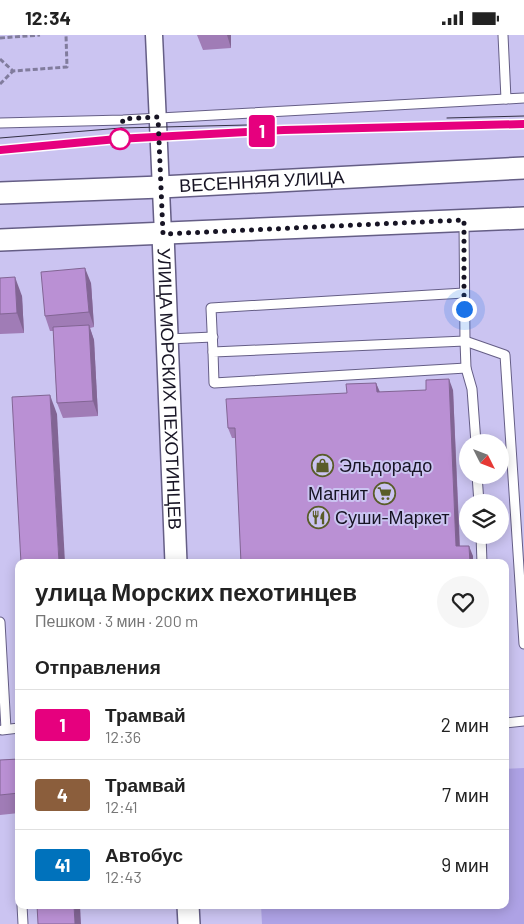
<!DOCTYPE html>
<html lang="ru">
<meta charset="utf-8">
<style>
body{margin:0;font-family:Barlow,sans-serif;background:#f6f6f6;color:#222;height:100vh;display:flex;flex-direction:column;font-size:19px;white-space:nowrap}
*{box-sizing:border-box;margin:0}
p{font-size:16px;color:#767676}
.icon{flex:none;width:28px;height:28px;fill:none;stroke:currentColor;stroke-width:2;stroke-linecap:round;stroke-linejoin:round}
.map{position:relative;flex:1;overflow:hidden}
.drawer{position:absolute;left:15px;top:524px;width:494px;height:350px;display:flex;flex-direction:column;background:#fff;border-radius:10px;box-shadow:0 2px 12px #0003}
.drawer>*{flex:none}
.badge{padding:0 10px;border-radius:4px;font-size:18px;line-height:32px}
.needle{width:32px;rotate:132deg}
.tools{position:absolute;left:459px;top:399px;display:grid;gap:10px}
.tools a{display:grid;place-items:center;width:50px;height:50px;border-radius:50%;background:#fff;box-shadow:0 2px 12px #0003;font-size:25px}
.you{position:absolute;width:25px;height:25px;margin:-12px;border:4px solid #fff;border-radius:50%;background:#1a73e8;box-shadow:0 0 0 8px #1a73e833}
.map>.badge{position:absolute;translate:-50% -50%;box-shadow:0 0 0 2px #fff}
h2{padding:0 20px;font-size:19px;line-height:45px}
.round{display:grid;place-items:center;flex:none;width:52px;height:52px;border-radius:26px;background:#f6f6f6}
.summary{display:flex;align-items:center;justify-content:space-between;height:85px;padding:0 20px}
h1{font-size:24px;font-weight:800;line-height:38px}
ul{padding:0;list-style:none}
li{display:flex;align-items:center;gap:15px;height:70px;padding:0 20px;border-top:1px solid #e0e0e0}
li div{flex:1}
li b{display:block;font-size:19px}
li em{font-style:normal}
li .badge{min-width:55px;font-weight:700;text-align:center}
.status{display:flex;justify-content:space-between;align-items:center;height:35px;padding:0 25px;background:#fff;direction:ltr}
.status svg{height:14px;fill:currentColor}
.map>svg:first-child{display:block}
.green{fill:#aea2e5}
.lines{fill:none;stroke-linecap:round;stroke-linejoin:round}
.service-casing{stroke:#655e86;stroke-width:11}
.minor-casing{stroke:#655e86;stroke-width:19}
.tertiary-casing{stroke:#655e86;stroke-width:24}
.path{stroke:#817c9d;stroke-width:3;stroke-dasharray:5 2.5;stroke-linecap:butt}
.service{stroke:#fff;stroke-width:9}
.minor{stroke:#fff;stroke-width:16}
.tertiary{stroke:#fff;stroke-width:21}
.tram{stroke:#322f43;stroke-width:1}
.wall{fill:#a07cb6}
.shaded-wall{fill:#826594}
.building{fill:#ba90d4;stroke:#826594}
.line-casing{stroke:#fff;stroke-width:11}
.line{stroke:#e6007e;stroke-width:8}
.walk{stroke:#171424;stroke-width:5;stroke-dasharray:0 9}
.stop-dot{fill:#fff;stroke:#e6007e;stroke-width:2.5}
.labels{text-anchor:middle;stroke-width:4;stroke-linejoin:round;paint-order:stroke}
.street-label{font-size:18px;fill:#171424;stroke:#cbc4f1}
.poi-label{font-size:18px;fill:#171424;stroke:#cbc4f1;text-anchor:start}
</style>
<div class="status"><b>12:34</b><svg viewBox="0 0 49 12"><path d="M0 12V9h3v3zM5 12V6h3v6zM10 12V3h3v9zM15 12V0h3v12zM26 1h20v11H26zM47 4h2v5h-2z"/></svg></div>
<div class="map">
<svg width="524" height="889" viewBox="0 0 524 889">
<rect width="100%" height="100%" fill="#cbc4f1"/>
<path class="green" d="M524,733V889H262L261,870H505V734Z"/>
<g class="lines">
<defs>
<g id="service">
<path d="M503,0L506,64"/>
<path d="M0,88L123,85L524,63"/>
<path d="M464,186L465,306L466,333L472,354L476,408"/>
<path d="M168,304L213,302"/>
<path d="M213,317L211,273L464,258"/>
<path d="M466,333L214,348L213,317L465,306L505,320L524,609"/>
<path d="M477,440L479,468"/>
<path d="M481,500L482,528"/>
<path d="M0,587L6,694"/>
<path d="M505,688L524,686"/>
<path d="M2,695L19,693"/>
<path d="M22,870L23,889"/>
</g>
<path id="minor" d="M154,0L163,199"/>
<g id="tertiary">
<path id="s1" d="M0,158L161,152L524,133"/>
<path id="s2" d="M163,199L176,528"/>
<path d="M0,205L524,183"/>
<path d="M188,870L189,889"/>
</g>
</defs>
<use href="#service" class="service-casing"/>
<use href="#minor" class="minor-casing"/>
<use href="#tertiary" class="tertiary-casing"/>
<g class="path">
<path d="M0,3L40,0"/>
<path d="M0,24L13,36L67,32L66,0"/>
<path d="M0,49L13,36"/>
<path d="M113,113L119,97"/>
</g>
<use href="#service" class="service"/>
<use href="#minor" class="minor"/>
<use href="#tertiary" class="tertiary"/>
<g class="tram">
<path d="M447,83L524,81"/>
<path d="M0,103L121,93L247,90"/>
<path d="M0,115L117,104L285,95L524,89"/>
</g>
</g>
<g class="wall">
<path d="M197,0H231V13L203,15Z"/>
<path d="M0,243L22,261L24,298L0,299Z"/>
<path d="M91,248L94,292L90,293L94,305L98,381L63,383L57,368L53,296H50L45,281Z"/>
<path d="M376,348L380,357L453,355L460,511L473,521V528H241L236,403H232L228,393L347,358Z"/>
<path d="M19,724V778L0,780V725Z"/>
</g>
<g class="shaded-wall">
<path d="M227,0H231V13Z"/>
<path d="M85,233L91,248L94,292L89,277Z"/>
<path d="M15,242L22,261L24,298L17,278Z"/>
<path d="M89,290L94,305L98,381L93,366Z"/>
<path d="M449,344L453,355L460,522L456,511Z"/>
<path d="M376,348L380,358L377,357Z"/>
<path d="M50,360L57,379L65,528H59Z"/>
<path d="M469,511L473,521V528H470Z"/>
<path d="M74,870H80L81,889H75Z"/>
</g>
<g class="building">
<path d="M85,233L89,277L45,281L41,237Z"/>
<path d="M15,242L17,278L0,279V243Z"/>
<path d="M89,290L93,366L57,368L53,292Z"/>
<path d="M449,344L456,511H469L470,528H241L235,393H228L226,364L347,358L346,349L376,348L377,357L426,355V345Z"/>
<path d="M50,360L59,528H21L12,362Z"/>
<path d="M19,724V758L0,760V725Z"/>
<path d="M37,870H74L75,889H38Z"/>
</g>
<g class="lines">
<defs>
<path id="line" d="M0,115L117,104L284,95L524,89"/>
</defs>
<use href="#line" class="line-casing"/>
<use href="#line" class="line"/>
<path class="walk" d="M120,104L123,84L158,82L163,199L464,185V274"/>
</g>
<defs>
<symbol id="shop-ring" viewBox="-11 -11 22 22"><circle r="9.5" fill="#cbc4f1" stroke="#595c29" stroke-width="1.5"/><path d="M-5-2.5h2.3a2.7 3.5 0 0 1 5.4 0H5L5.5 6h-11ZM-1.5-2.5h3a1.5 2.3 0 0 0-3 0Z" fill="#595c29"/></symbol>
<symbol id="supermarket-ring" viewBox="-11 -11 22 22"><circle r="9.5" fill="#cbc4f1" stroke="#595c29" stroke-width="1.5"/><path d="M-6-5.5h2.5l.6 2H6L4.5 2H-2.5L-4.4-4H-6ZM-1.5 3.2a1.3 1.3 0 1 0 .1 0ZM3 3.2a1.3 1.3 0 1 0 .1 0Z" fill="#595c29"/></symbol>
<symbol id="restaurant-ring" viewBox="-11 -11 22 22"><circle r="9.5" fill="#cbc4f1" stroke="#595c29" stroke-width="1.5"/><path d="M-5-6h1v4h1v-4h1v4h1v-4h1v5L-1.5 .5V6h-2V.5L-5-1ZM5-6V6H3V1.5H1.5Q1.5-4 5-6Z" fill="#595c29"/></symbol>
</defs>
<g fill-rule="evenodd">
<use href="#shop-ring" x="310" y="418" width="25" height="25"/>
<use href="#supermarket-ring" x="372" y="446" width="25" height="25"/>
<use href="#restaurant-ring" x="306" y="470" width="25" height="25"/>
</g>
<circle class="stop-dot" cx="120" cy="104" r="10"/>
<g class="labels">
<g class="street-label">
<text dy="6" stroke="none"><textPath href="#s1" startOffset="262">ВЕСЕННЯЯ УЛИЦА</textPath></text>
<text dy="6" stroke="none"><textPath href="#s2" startOffset="155">УЛИЦА МОРСКИХ ПЕХОТИНЦЕВ</textPath></text>
</g>
<g class="poi-label">
<text x="339" y="437">Эльдорадо</text>
<text x="368" y="465" text-anchor="end">Магнит</text>
<text x="335" y="489">Суши-Маркет</text>
</g>
</g>
</svg>
<div class="tools">
<a><svg class="needle" viewBox="-14 -14 28 28"><path d="M0-13l5 13h-10z" fill="#e53935"/><path d="M0 13l5-13h-10z" fill="#767676"/></svg></a>
<a><svg class="icon" aria-label="layers" viewBox="0 0 24 24"><path d="M12 4l9 5-9 5-9-5zM3 14l9 5 9-5"/></svg></a>
</div>
<div class="you" style="left:464px;top:274px"></div>
<b class="badge" style="left:262px;top:96px;background:#e6007e;color:#fff">1</b>
<section class="drawer">
<div class="summary"><div><h1>улица Морских пехотинцев</h1><p>Пешком · 3 мин · 200 m</p></div><a class="round"><svg class="icon" aria-label="heart" viewBox="0 0 24 24"><path d="M12 20l-8-8c-3-5 5-10 8-4 3-6 11-1 8 4z"/></svg></a></div>
<h2>Отправления</h2>
<ul>
<li><span class="badge" style="background:#e6007e;color:#fff">1</span><div><b>Трамвай</b><p>12:36</p></div><em>2 мин</em></li>
<li><span class="badge" style="background:#8b5e3c;color:#fff">4</span><div><b>Трамвай</b><p>12:41</p></div><em>7 мин</em></li>
<li><span class="badge" style="background:#0072bc;color:#fff">41</span><div><b>Автобус</b><p>12:43</p></div><em>9 мин</em></li>
</ul>
</section>
</div>
